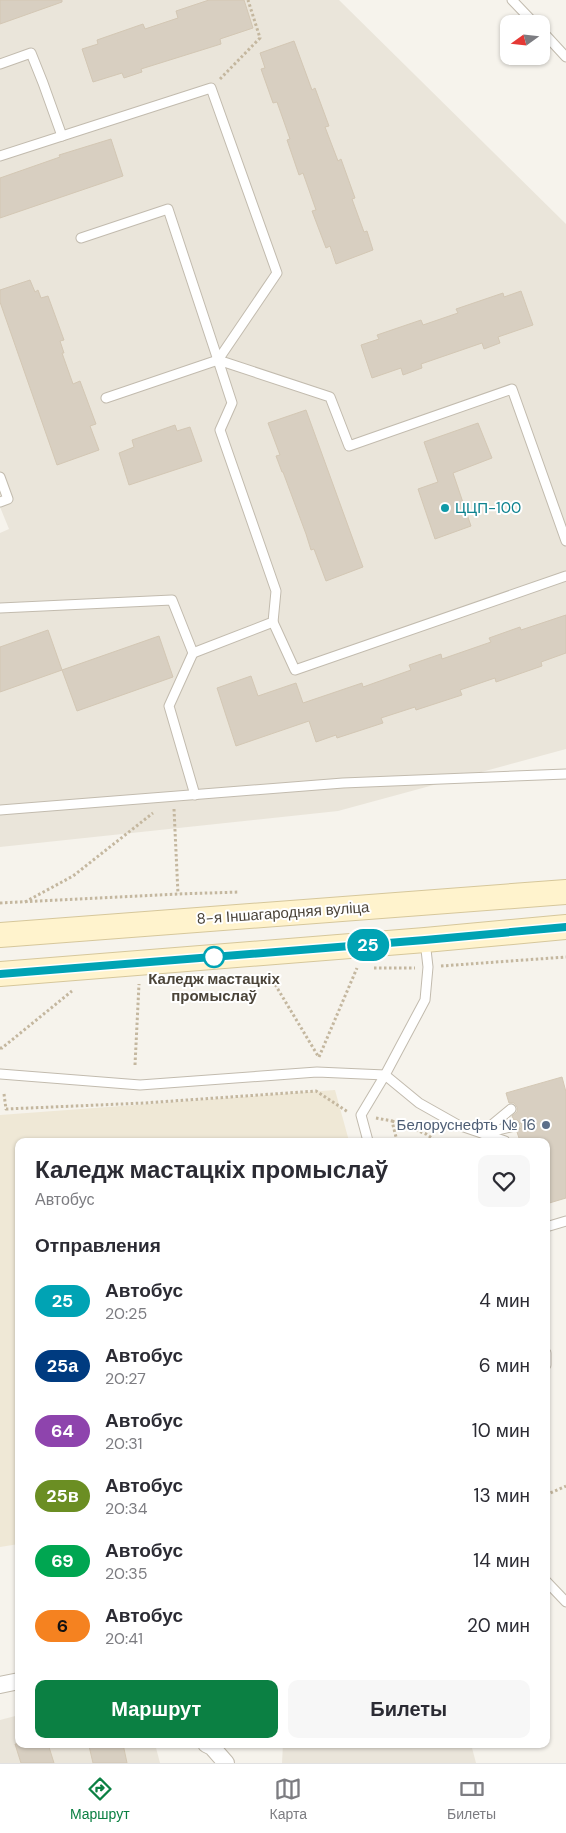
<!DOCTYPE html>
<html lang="ru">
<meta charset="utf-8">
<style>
body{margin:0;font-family:"DM Sans",sans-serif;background:#f7f7f7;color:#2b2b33;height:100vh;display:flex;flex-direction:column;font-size:19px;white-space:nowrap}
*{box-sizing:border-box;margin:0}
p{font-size:16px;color:#7c7c81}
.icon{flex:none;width:28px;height:28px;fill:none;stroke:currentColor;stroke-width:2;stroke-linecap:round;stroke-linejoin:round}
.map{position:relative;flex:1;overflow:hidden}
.panel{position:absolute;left:15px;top:1138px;width:535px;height:610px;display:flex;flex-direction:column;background:#fff;border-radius:10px;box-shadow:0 1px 4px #0004}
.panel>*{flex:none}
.badge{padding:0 10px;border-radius:16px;font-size:18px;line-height:32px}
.needle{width:32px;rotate:255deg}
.tools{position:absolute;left:500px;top:15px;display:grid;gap:10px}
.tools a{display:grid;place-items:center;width:50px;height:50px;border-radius:10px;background:#fff;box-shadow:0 1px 4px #0004;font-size:25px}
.map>.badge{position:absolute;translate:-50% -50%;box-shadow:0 0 0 2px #fff}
h2{padding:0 20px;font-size:19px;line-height:45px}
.round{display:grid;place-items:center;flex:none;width:52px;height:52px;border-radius:10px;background:#f7f7f7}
.summary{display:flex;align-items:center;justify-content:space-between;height:85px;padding:0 20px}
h1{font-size:24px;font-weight:700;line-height:38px}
.action{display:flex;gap:10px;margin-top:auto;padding:10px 20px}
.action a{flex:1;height:58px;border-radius:10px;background:#0b8043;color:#fff;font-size:20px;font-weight:700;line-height:58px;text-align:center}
.action a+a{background:#f7f7f7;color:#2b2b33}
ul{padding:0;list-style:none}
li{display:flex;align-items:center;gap:15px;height:65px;padding:0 20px}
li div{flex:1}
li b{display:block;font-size:19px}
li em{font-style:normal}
li .badge{min-width:55px;font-weight:700;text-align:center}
.tabs{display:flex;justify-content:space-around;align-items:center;height:70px;border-top:1px solid #e1e1e2;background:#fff;font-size:14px;color:#7c7c81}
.tabs a{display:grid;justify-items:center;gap:2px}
.tabs .active{color:#0b8043}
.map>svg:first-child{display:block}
.residential{fill:#eae5da}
.education{fill:#efe8d6}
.building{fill:#d8cfc1;stroke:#d3c7b4}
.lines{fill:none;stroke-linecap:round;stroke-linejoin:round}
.service-casing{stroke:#c2bbae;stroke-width:11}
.minor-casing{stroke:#c2bbae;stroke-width:18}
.secondary-casing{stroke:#d6c79b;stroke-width:26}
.path{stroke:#c4b79f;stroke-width:3;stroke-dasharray:2.5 2.5;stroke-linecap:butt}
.service{stroke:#fff;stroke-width:9}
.minor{stroke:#fff;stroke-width:16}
.secondary{stroke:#fff3cd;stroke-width:24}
.line-casing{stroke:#fff;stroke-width:11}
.line{stroke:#00a3b4;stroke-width:8}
.culture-dot{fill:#0f9aa8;stroke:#fff;stroke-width:2}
.stop-dot{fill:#fff;stroke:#00a3b4;stroke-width:2.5}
.service-dot{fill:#5c6f8a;stroke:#fff;stroke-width:2}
.labels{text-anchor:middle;stroke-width:4;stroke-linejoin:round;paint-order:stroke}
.culture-label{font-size:15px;fill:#0d838f;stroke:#fff;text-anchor:start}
.street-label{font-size:15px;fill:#4b4439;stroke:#fff}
.stop-label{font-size:15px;font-weight:bold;fill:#4b4439;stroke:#fff}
.service-label{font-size:15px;fill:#4e5e75;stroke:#fff;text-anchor:end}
</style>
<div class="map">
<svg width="566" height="1763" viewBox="0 0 566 1763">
<rect width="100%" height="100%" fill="#f6f3ec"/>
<g class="residential">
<path d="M0,0H339L566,224V749L338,811L0,847V533L9,529L0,507Z"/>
<path d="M19,1715V1744H155L160,1763H0V1720Z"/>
<path d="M283,1744H471L476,1763H282Z"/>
</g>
<path class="education" d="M335,1090L349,1141H19V1544L0,1547V1115Z"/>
<g class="building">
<path d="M0,0H62V2L0,24Z"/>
<path d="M209,0H244L253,28L220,39L221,44L141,69L142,72L124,78L122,73L93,82L82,49L98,44L97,40L143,24L145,29L178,18L176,11Z"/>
<path d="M294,41L312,90L315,88L329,126L325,127L338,161L341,159L355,198L352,199L364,232L367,231L373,250L336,264L330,246L326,248L312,211L316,210L303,173L299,175L287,140L290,139L277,102L273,103L261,69L265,68L260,53Z"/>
<path d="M111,139L123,176L0,218V178L60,157L59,155Z"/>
<path d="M30,280L35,292L38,290L41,298L48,296L64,340L60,341L64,353H62L73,384L80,381L96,424L90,426L99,450L57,465L0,302V290Z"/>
<path d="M521,291L533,325L498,337L500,343L484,349L482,343L421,364L422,368L403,375L401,368L372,378L361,345L379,339L377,335L421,320L423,325L458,313L456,309L503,293L504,297Z"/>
<path d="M306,410L363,567L326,581L314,549L311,550L306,534L283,472H282L276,456L280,455L268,423Z"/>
<path d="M478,423L492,458L453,473L471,526L435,539L418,489L438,482L424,442Z"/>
<path d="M175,425L177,431L190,427L202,461L129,485L119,453L134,447L132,440Z"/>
<path d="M566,615V653L541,662L542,666L496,682L495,678L460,690L462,695L416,710L415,707L381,718L383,723L337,738L336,735L316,742L309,721L236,746L217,688L251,676L258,696L296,683L303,703L362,683L363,687L411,670L409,665L441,654L442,659L491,642L489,638L520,627L521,630Z"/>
<path d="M48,630L62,670L0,692V647Z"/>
<path d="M159,636L173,677L77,711L62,670Z"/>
<path d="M562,1077L566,1092V1198L546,1204V1141H520L517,1132L521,1128V1124L517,1120H514L512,1116L517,1112V1107L514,1103H509L506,1093Z"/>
<path d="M15,1744H48L54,1763H21Z"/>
<path d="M100,1744H123L127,1763H93L89,1746Z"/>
</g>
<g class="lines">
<defs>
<g id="service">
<path d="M512,0L535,24"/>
<path d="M541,30L566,57"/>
<path d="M0,64L31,53L43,83L62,136L211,88L277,273L218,360"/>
<path d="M0,156L62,136"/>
<path d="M81,238L168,209L218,360"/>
<path d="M218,360L330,397L349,446L512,389L566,541"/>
<path d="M106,398L218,360L232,403L220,430L276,591L273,622L193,653"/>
<path d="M0,477L8,499L0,502"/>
<path d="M0,608L172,600L193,653L169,706L195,795"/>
<path d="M273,622L295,670L566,576"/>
<path d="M0,810L343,783L566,774"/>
<path d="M0,1074L140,1085L317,1072L385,1075L419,1103L458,1125L505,1141"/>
<path d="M482,1133L511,1109"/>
<path d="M485,1133L515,1126"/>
<path d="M368,1141L361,1115L385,1075L425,1000L428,967L425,941"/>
<path d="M546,1227L566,1221"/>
<path d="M546,1353V1365"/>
<path d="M546,1581L566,1602"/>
</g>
<g id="minor">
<path d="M0,1685L19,1681"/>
<path d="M206,1744L212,1747L226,1763"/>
</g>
<g id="secondary">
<path d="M0,935L566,892"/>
<path d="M0,974L425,940L566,927"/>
</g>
</defs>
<use href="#service" class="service-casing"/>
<use href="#minor" class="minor-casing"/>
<use href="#secondary" class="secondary-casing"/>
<g class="path">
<path d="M220,79L260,38L248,0"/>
<path d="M174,809L178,894"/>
<path d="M25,902L73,876L153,813"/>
<path d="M0,903L178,894L239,892"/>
<path d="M441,966L566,957"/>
<path d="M374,968H415"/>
<path d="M270,976L318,1056"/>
<path d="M0,1048H2L72,991"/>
<path d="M319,1057L357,968"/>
<path d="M135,1065L139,984"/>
<path d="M4,1094L6,1109L144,1103L316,1091L348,1112"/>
<path d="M376,1118L392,1121L397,1141"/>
<path d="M392,1121L426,1134L436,1141"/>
<path d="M546,1495L566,1486"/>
</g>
<use href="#service" class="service"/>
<use href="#minor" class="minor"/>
<use href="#secondary" class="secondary"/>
</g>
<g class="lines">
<defs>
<path id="line" d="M0,974L425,940L566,927"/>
</defs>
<use href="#line" class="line-casing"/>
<use href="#line" class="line"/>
</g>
<circle class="culture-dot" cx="445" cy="508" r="5"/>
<circle class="stop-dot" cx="214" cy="957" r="10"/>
<circle class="service-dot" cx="546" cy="1125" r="5"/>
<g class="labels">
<g class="culture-label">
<text x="455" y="513">ЦЦП-100</text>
</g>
<g class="street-label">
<text transform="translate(283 913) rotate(-4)" y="5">8-я Іншагародняя вуліца</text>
</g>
<g class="stop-label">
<text x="214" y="984">Каледж мастацкіх<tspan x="214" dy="17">промыслаў</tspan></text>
</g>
<g class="service-label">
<text x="536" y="1130">Белоруснефть № 16</text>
</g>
</g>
</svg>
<div class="tools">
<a><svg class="needle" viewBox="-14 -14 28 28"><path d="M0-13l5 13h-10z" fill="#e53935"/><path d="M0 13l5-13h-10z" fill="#7c7c81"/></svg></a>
</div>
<b class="badge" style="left:368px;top:945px;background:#00a3b4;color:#fff">25</b>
<section class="panel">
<div class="summary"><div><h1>Каледж мастацкіх промыслаў</h1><p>Автобус</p></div><a class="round"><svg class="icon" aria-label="heart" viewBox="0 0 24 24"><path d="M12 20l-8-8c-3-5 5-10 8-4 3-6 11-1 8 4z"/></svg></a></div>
<h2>Отправления</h2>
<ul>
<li><span class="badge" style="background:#00a3b4;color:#fff">25</span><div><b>Автобус</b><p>20:25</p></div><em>4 мин</em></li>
<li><span class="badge" style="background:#003b80;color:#fff">25а</span><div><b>Автобус</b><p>20:27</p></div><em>6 мин</em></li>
<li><span class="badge" style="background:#8e44ad;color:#fff">64</span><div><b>Автобус</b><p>20:31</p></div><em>10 мин</em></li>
<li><span class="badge" style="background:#6b8e23;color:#fff">25в</span><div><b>Автобус</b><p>20:34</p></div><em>13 мин</em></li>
<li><span class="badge" style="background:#00a651;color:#fff">69</span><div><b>Автобус</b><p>20:35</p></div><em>14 мин</em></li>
<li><span class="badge" style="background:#f58220;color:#111">6</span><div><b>Автобус</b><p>20:41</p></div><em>20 мин</em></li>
</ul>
<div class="action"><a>Маршрут</a><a>Билеты</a></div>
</section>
</div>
<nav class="tabs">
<a class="active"><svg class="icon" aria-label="directions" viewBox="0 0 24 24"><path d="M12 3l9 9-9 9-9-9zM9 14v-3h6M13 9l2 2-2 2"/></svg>Маршрут</a>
<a><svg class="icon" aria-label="map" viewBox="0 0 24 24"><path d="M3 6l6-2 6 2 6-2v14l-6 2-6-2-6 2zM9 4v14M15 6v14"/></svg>Карта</a>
<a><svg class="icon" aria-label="tickets" viewBox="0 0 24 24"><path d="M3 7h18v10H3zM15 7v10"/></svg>Билеты</a>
</nav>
